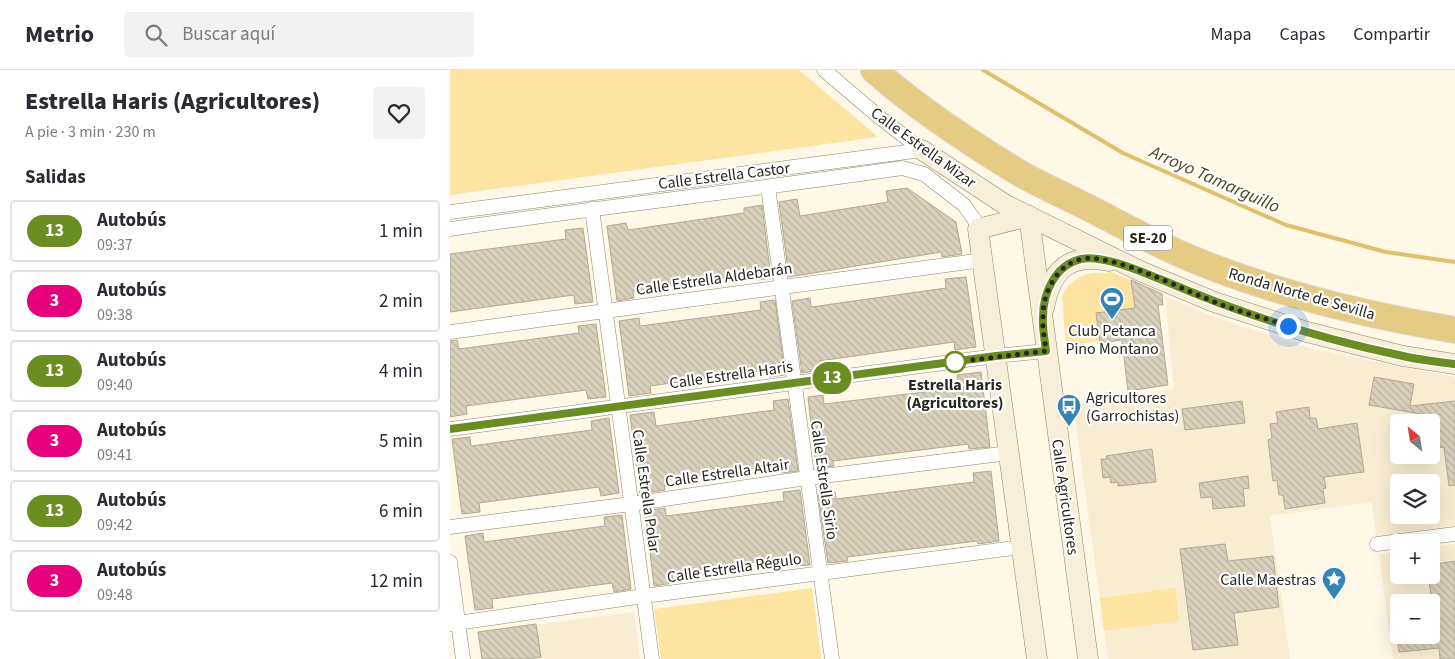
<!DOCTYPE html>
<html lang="es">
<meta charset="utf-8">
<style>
body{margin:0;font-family:"Source Sans 3",sans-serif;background:#f2f2f3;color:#2b2b33;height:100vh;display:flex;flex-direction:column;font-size:19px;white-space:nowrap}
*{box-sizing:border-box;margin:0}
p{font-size:16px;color:#7c7c81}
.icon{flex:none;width:28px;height:28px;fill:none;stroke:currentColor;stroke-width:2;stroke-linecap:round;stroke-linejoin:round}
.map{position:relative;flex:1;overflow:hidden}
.drawer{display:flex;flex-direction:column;background:#fff;width:450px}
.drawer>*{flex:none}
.badge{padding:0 10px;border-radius:16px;font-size:18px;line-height:32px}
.needle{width:32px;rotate:330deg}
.buttons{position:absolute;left:940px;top:344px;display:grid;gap:10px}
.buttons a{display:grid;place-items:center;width:50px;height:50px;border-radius:5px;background:#fff;box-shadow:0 5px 20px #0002;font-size:25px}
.you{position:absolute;width:25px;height:25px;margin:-12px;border:4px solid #fff;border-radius:50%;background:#1a73e8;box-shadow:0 0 0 8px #1a73e833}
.map>.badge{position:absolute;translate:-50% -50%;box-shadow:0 0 0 2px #fff}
h2{padding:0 25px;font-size:19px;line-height:45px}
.round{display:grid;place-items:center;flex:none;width:52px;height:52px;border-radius:5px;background:#f2f2f3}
.headline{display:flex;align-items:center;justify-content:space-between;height:85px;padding:0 25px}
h1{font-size:24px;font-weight:800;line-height:38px}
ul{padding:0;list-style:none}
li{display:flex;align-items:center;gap:15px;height:62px;margin:0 10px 8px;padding:0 15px;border:2px solid #e1e1e2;border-radius:5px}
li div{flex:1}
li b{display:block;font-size:19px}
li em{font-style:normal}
li .badge{min-width:55px;font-weight:700;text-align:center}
header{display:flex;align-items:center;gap:30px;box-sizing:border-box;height:70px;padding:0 25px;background:#fff;border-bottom:1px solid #e1e1e2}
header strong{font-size:24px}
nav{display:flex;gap:28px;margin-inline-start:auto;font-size:18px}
.search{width:350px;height:45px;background:#f2f2f3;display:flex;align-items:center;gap:12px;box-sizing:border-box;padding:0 18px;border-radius:5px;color:#7c7c81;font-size:19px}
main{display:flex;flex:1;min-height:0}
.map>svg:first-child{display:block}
.built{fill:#f8edd0;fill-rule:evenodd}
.green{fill:#fde4a2}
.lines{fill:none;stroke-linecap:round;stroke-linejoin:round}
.stream{stroke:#dec06d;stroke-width:4}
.building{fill:url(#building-back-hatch);stroke:#b0a994}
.street-casing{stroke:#8d8673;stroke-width:15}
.secondary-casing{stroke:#8d8673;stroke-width:21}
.highway-casing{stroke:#dddcdb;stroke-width:28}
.street{stroke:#fff;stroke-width:14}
.secondary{stroke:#f7efda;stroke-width:20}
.highway{stroke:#e5cb83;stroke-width:26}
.line-casing{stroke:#fff;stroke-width:11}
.line{stroke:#6b8e23;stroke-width:8}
.walk{stroke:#29261e;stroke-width:5;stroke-dasharray:0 9}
.stop-dot{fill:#fff;stroke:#6b8e23;stroke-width:2.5}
.labels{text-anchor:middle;stroke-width:4.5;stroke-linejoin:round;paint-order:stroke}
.shield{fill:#fff;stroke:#696762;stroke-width:1}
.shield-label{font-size:15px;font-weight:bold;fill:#29261e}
.street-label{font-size:16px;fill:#29261e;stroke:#fff}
.poi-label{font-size:16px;fill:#29261e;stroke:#fff}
.stop-label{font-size:16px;font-weight:bold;fill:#29261e;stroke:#fff}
.water-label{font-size:18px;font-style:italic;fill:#50431f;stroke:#fff}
</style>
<header>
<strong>Metrio</strong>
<div class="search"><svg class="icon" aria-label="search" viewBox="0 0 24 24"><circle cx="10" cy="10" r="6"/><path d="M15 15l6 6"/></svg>Buscar aquí</div>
<nav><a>Mapa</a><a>Capas</a><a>Compartir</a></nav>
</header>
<main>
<section class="drawer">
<div class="headline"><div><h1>Estrella Haris (Agricultores)</h1><p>A pie · 3 min · 230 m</p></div><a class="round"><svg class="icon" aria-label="heart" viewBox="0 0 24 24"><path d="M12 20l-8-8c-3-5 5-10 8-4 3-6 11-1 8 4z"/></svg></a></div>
<h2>Salidas</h2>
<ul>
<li><span class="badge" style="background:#6b8e23;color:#fff">13</span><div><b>Autobús</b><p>09:37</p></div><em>1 min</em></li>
<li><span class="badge" style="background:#e6007e;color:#fff">3</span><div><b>Autobús</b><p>09:38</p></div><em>2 min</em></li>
<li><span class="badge" style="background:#6b8e23;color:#fff">13</span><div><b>Autobús</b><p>09:40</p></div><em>4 min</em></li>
<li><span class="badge" style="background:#e6007e;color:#fff">3</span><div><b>Autobús</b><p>09:41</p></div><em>5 min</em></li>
<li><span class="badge" style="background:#6b8e23;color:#fff">13</span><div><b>Autobús</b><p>09:42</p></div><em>6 min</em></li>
<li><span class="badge" style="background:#e6007e;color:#fff">3</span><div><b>Autobús</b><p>09:48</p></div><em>12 min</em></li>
</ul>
</section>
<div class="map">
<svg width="1005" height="589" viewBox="0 0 1005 589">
<defs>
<pattern id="building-back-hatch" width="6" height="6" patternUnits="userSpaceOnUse" patternTransform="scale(1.25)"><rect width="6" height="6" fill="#d9d1bc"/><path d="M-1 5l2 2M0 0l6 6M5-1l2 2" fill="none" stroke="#bab3a1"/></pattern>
</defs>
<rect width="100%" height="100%" fill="#fff8e7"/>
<g class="built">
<path d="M715,226L764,247L863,279L1005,307V456L926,466L922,432L820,446L840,589H658L623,333L724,319ZM949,352H981V385H949ZM949,412H981V445H949Z"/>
<path d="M1005,474V589H943L929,484L949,482V505H981V477ZM949,532H981V565H949Z"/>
<path d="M184,542L190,589H32L28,562Z"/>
</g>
<g class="green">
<path d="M0,0H349L428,67L0,125Z"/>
<path d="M657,200L712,224L713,235H708L650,273L648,271L616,276L612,226C620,208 638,200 657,203Z"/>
<path d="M362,518L371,589H211L204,539Z"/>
<path d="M725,518L729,551L654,561L650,528Z"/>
</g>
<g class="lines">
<path class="stream" d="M533,0L673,83L836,155L936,182L1005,192"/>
</g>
<g class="building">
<path d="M457,118L506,152L512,184L492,187L491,182L339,207L329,132L347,129L350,146L438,132L436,121Z"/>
<path d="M312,135L321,208L307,210L306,203L183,221L184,228L167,231L157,156L176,153L178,160L294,143V138Z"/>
<path d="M133,158L143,232L125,234L124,225L0,242V184L116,169L115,160Z"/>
<path d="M516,207L526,277L505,280L504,272L369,291L370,300L352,303L342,231L360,228L361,237L496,218L495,209Z"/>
<path d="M681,210L712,224L713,235H708L718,315L678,321L672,270L650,273L646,243L685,238Z"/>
<path d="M325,230L335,305L319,307L318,300L200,316L201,323L179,326L169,251L189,248L190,256L311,240L310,232Z"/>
<path d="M146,254L156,327L138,329L136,320L16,336L17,344L0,347V271L7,270L9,279L129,263L128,256Z"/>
<path d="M531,302L540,377L519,379L518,374L383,391L384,396L366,398L358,327L373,325L374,334L508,318L507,305Z"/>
<path d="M924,307L964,314L960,336L1005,331V415L999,416L994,377L981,379V352H972L971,344L919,335Z"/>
<path d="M338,329L348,401L331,403L329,395L214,410L215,420L190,424L180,345L204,342L206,356L324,340L323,331Z"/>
<path d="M792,331L795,353L735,360L732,339Z"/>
<path d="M859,337L860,348H866L868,359L907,353L914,402L874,407L876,418L873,419L875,433L835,439L833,425H829L827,410L823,411L818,370L822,368L820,354L828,353L826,342Z"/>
<path d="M159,348L169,423L151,426L149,417L29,433L30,442L12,444L2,369L20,367L21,376L142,360L141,351Z"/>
<path d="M702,379L706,412L668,416V412L661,413L660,407L653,408L651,389H657L656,386Z"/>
<path d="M541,401L549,471L528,474L527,471L397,487L398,491L378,493L368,424L385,422L386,429L524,412L523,403Z"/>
<path d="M798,406L799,418L793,419L795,436L763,439L762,427L751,428L749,413Z"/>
<path d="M350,420L360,495L346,496L345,487L222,503L223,513L204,516L195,441L215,438L216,446L334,431L333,422Z"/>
<path d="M172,445L181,519L164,522L162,513L42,529L43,538L25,540L15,466L33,463L34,472L155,456L154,447Z"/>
<path d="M775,474L778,491L823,486L829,537L784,543L788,575L743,580L730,479Z"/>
<path d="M1005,491V589H990L989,578L949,582L947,565H981V525L978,505H981V495Z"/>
<path d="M86,554L91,587L77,589H32L28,562Z"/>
</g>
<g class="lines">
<defs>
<g id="street">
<path d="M374,0L428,46L472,80"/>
<path d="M318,117L382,589"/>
<path d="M142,139L202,589"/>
<path d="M0,142L472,80"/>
<path d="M0,159C151,137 302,120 452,98L474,104L514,135L526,152L528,159"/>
<path d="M0,262L533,190"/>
<path d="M0,359L546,286L596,281"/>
<path d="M0,457L181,434L357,408L559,383"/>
<path d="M927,474L1005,464"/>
<path d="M0,492L13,589"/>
<path d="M0,554L194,526L572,477"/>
</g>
<g id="secondary">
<path d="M472,80L556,135L690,201L764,232L857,262L953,286L1005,294"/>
<path d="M579,146L528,159L587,589"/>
<path d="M579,146L638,589"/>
<path d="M594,238C601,199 620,183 659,191"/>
</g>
<path id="highway" d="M424,0C467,38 517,71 566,101C588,114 611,124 633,135C669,153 705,174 742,189C826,224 916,245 1005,260"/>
</defs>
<use href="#street" class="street-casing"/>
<use href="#secondary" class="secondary-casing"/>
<use href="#highway" class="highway-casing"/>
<use href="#street" class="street"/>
<use href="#secondary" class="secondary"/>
<use href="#highway" class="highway"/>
</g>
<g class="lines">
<defs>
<path id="line" d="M0,359L546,286L596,281C595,270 592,258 593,247C593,223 605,195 631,189C653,184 694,203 715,211C791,244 871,269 953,286C970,290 988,292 1005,294"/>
</defs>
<use href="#line" class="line-casing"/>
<use href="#line" class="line"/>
<path class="walk" d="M505,292L596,281C595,270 592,258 593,247C593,235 596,221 603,211C609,200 620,191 632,189C660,183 728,217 755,228C782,240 811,247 838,256"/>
</g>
<defs>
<symbol id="stadium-pin" viewBox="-11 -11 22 30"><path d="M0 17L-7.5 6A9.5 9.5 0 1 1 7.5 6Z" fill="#3584b6" stroke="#fff"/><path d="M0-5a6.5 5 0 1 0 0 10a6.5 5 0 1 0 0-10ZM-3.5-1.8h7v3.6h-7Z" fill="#fff"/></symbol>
<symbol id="bus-pin" viewBox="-11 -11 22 30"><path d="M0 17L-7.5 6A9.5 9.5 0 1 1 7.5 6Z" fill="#3584b6" stroke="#fff"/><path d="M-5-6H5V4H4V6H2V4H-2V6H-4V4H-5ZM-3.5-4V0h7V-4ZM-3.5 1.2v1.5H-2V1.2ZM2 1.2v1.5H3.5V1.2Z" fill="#fff"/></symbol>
<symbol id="sight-pin" viewBox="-11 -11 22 30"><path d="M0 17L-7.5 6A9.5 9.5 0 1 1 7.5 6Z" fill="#3584b6" stroke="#fff"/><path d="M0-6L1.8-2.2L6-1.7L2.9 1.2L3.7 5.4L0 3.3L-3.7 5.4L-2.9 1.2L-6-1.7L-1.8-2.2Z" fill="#fff"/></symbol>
</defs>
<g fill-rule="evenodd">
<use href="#stadium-pin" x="648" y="215" width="28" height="38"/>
<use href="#bus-pin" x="605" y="322" width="28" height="38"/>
<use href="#sight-pin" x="870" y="495" width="28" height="38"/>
</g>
<circle class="stop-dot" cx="505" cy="292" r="10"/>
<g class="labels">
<rect class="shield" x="674" y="155.5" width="48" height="25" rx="4"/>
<g class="shield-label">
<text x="698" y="173">SE-20</text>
</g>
<g class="street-label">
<text transform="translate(474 77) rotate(36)" y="6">Calle Estrella Mizar</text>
<text transform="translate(274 105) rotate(-7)" y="6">Calle Estrella Castor</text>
<text transform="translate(264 208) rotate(-8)" y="6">Calle Estrella Aldebarán</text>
<text transform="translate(852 223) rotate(16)" y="6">Ronda Norte de Sevilla</text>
<text transform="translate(281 304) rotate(-8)" y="6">Calle Estrella Haris</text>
<text transform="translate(277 402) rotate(-8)" y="6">Calle Estrella Altair</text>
<text transform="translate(375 410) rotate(82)" y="6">Calle Estrella Sirio</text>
<text transform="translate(197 421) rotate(82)" y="6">Calle Estrella Polar</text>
<text transform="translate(616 427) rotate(82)" y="6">Calle Agricultores</text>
<text transform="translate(284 497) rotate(-8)" y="6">Calle Estrella Régulo</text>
</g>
<g class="poi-label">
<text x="662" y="266">Club Petanca<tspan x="662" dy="18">Pino Montano</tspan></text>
<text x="636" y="333" text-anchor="start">Agricultores<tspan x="636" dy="18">(Garrochistas)</tspan></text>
<text x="866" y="515" text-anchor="end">Calle Maestras</text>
</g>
<g class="stop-label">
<text x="505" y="320">Estrella Haris<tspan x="505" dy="18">(Agricultores)</tspan></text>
</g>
<g class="water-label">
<text transform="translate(765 109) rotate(24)" y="6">Arroyo Tamarguillo</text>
</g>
</g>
</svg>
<div class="buttons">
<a><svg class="needle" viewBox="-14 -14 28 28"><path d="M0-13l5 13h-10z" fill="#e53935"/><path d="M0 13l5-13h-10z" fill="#7c7c81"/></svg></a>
<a><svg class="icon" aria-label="layers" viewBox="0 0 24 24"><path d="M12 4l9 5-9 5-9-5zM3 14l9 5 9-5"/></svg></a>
<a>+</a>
<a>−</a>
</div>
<div class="you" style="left:838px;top:256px"></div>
<b class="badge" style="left:382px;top:308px;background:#6b8e23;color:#fff">13</b>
</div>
</main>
